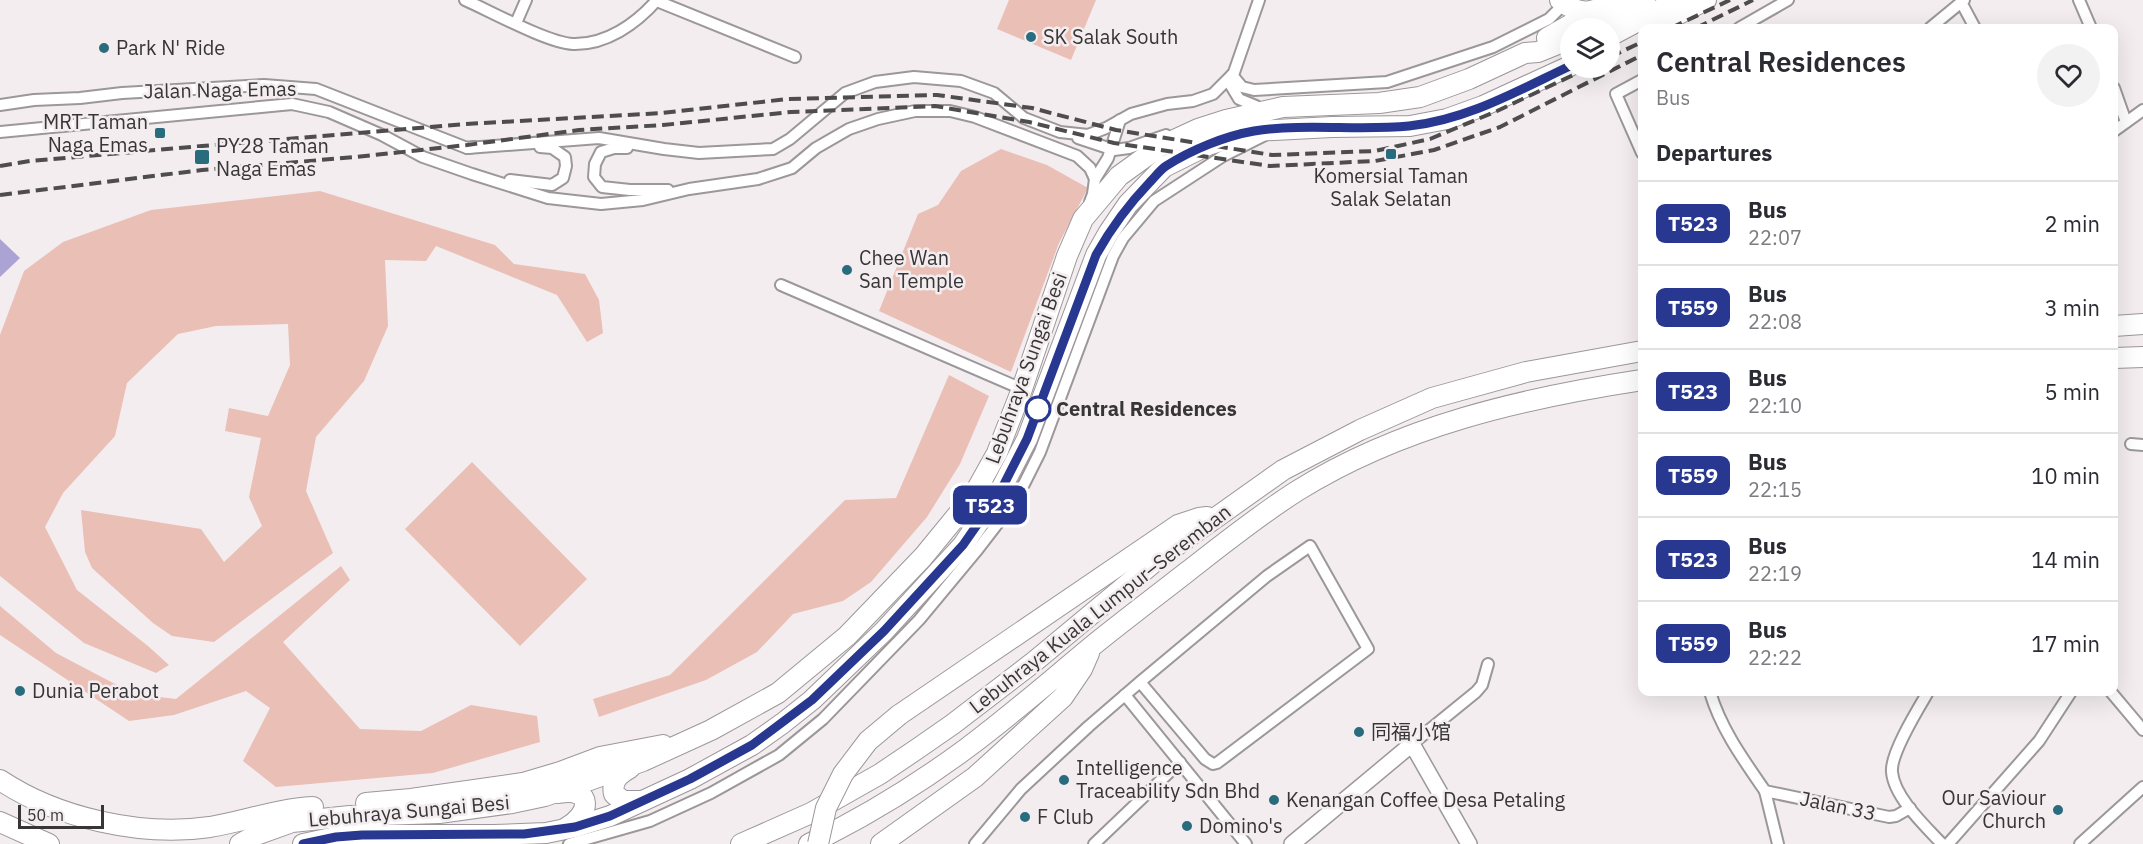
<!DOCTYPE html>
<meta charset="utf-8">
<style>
body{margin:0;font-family:"IBM Plex Sans","Noto Sans SC",sans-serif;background:#f2f2f3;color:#2b2b33;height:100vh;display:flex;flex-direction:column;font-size:22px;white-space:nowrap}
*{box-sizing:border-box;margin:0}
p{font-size:20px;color:#7c7c81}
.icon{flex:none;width:33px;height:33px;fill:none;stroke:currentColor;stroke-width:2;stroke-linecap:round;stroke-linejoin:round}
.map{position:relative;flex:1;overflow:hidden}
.side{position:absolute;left:1638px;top:24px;width:480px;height:672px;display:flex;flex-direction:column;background:#fff;border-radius:12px;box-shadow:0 6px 24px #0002}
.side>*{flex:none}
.badge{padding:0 12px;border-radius:9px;font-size:21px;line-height:39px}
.controls{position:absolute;left:1560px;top:18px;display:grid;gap:12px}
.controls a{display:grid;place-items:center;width:60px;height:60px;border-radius:50%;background:#fff;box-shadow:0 6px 24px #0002;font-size:30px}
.scale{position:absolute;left:18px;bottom:15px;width:86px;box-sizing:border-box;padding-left:6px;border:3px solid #373536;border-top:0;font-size:16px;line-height:21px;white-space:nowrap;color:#373536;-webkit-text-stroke:4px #f3edf0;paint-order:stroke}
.map>.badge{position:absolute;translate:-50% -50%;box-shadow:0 0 0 3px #fff}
h2{padding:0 18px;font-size:22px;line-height:54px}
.round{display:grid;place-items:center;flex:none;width:63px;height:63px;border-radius:32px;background:#f2f2f3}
.overview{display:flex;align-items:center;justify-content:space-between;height:102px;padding:0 18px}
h1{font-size:28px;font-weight:600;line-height:45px}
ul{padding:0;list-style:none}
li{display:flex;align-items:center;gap:18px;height:84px;padding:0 18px;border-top:2px solid #e1e1e2}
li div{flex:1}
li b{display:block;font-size:22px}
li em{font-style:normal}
li .badge{min-width:66px;font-weight:700;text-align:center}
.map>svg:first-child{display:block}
.green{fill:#eabfb6}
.water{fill:#aba3d3}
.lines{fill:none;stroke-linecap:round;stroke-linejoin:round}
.street-casing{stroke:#9c979a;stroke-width:14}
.secondary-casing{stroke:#9c979a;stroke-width:18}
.highway-casing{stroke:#9c979a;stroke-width:22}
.street{stroke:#fff;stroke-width:10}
.secondary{stroke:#fff;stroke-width:15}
.highway{stroke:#fff;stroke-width:20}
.rail{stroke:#4e4c4d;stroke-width:4;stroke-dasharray:12 6;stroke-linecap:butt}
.highway-bridge-casing{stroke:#9c979a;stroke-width:22;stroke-linecap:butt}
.highway-bridge{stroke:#fff;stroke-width:20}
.line-casing{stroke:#fff;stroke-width:14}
.line{stroke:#283890;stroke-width:9}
.poi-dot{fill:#296c7d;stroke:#f3edf0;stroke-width:2}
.stop-dot{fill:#fff;stroke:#283890;stroke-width:3}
.labels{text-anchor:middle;stroke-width:5;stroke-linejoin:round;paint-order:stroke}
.poi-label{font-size:20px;fill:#373536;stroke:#f3edf0;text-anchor:start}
.street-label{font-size:20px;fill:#373536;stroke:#f3edf0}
.stop-label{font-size:20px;font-weight:bold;fill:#373536;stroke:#f3edf0;text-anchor:start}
</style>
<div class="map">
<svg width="2143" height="844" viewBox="0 0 2143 844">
<rect width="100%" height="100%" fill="#f3edf0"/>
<g class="green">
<path d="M1009,0H1096L1071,60L997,29Z"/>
<path d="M1001,149L1047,165L1088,188L1059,243L1011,372L879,311L918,214L938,205L961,171Z"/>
<path d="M320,191L495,245L514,264L585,274L599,300L603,333L587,342L557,295L436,246L426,261L385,260L388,326L364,381L316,437L306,491L333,553L214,642L172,636L153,623L92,568L85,552L81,510L201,529L224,562L262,526L249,497L261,438L225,431L229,408L268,416L290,365L288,324L216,326L178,334L127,383L115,436L63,493L45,527L77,590L148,646L169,665L156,673L84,643L0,576V335L24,271L63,242L151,210Z"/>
<path d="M949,375L989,396L960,464L927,517L871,582L843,601L793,614L757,652L706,680L599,717L593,699L670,675L845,500L896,498Z"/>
<path d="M472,462L587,579L520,646L405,529Z"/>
<path d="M341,566L350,580L283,642L360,729L421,731L471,705L537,716L540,742L433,773L276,787L243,761L270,708L246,691L174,715L129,721L0,635V606L56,653L134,694L176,699Z"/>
</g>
<path class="water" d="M0,239L20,258L0,277Z"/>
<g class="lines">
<defs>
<g id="street">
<path d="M465,0C490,11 548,43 573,44C606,45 636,24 657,0"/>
<path d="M2079,0L2091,28"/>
<path d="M657,1L795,57"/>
<path d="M1961,2L1975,28"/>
<path d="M516,23L526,0"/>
<path d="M1739,28L1788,0"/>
<path d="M1930,28L1964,0"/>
<path d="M1232,75L1242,87L1254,90L1387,82L1493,47L1549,19L1561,7"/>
<path d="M1642,80L1616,94L1642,153"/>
<path d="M2114,88L2126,122"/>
<path d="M0,105L34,100L80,98L122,93L264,85L316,89L467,148L474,147"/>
<path d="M1256,106L1239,99L1230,84L1259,0"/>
<path d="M2114,131L2143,110"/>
<path d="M0,132L292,104L329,112L382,135L423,157L472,174L548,198L601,204L643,200L689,189L758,179L792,168L816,148L849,129L878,119L915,111H950L975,117L1077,156L1090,168L1095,179"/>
<path d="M1078,138L1114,150L1129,148L1166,135"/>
<path d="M467,148L599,138L664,149L699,153L773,149L790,139L845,93L875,82L914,77L961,81L994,93L1024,118L1060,132L1088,135L1106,128L1131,114L1167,104L1193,101L1213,94L1232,75"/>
<path d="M627,148H614L601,152L595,164L594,177L602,187L630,190H668"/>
<path d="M510,180L552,185L563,178L566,166L565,157L552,148L540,147"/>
<path d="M1090,202L1093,194L1095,179L1108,158L1120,120"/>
<path d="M781,285L1022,389"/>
<path d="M2131,444L2143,445"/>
<path d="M1710,692C1721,729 1743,759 1765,791L1889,817L1896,816L1910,808"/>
<path d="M1928,692C1918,709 1890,754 1892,772C1894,797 1925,826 1942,844"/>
<path d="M2111,692L2143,730"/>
<path d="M1125,695L1246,844"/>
<path d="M1412,744L1476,692L1482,685L1488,664"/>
<path d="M1765,791L1778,844"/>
<path d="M569,844L650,821L711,793L779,755L823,719L919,620L978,549L1005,514L1024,484L1040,452L1113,256L1123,238L1154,201L1223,156L1265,135"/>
<path d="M975,844L1021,789L1089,726L1140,682L1267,576L1310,546L1368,649L1217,763L1213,764L1205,759L1140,682"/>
<path d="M1094,844L1180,762"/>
<path d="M1948,844L2039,741L2071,692"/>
<path d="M2080,844L2143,787"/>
</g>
<path id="secondary" d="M1292,844L1412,744L1469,844"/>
<g id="highway">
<path d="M1560,0C1582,19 1595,11 1619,0"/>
<path d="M1663,22L1706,0"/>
<path d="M1591,28L1645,0"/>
<path d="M1610,36L1678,0"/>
<path d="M1547,38L1596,10"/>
<path d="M2114,326L2143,324"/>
<path d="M2114,358L2143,357"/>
<path d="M899,715L1178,525L1199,518L1207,517"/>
<path d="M630,768C619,774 611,781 614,794L623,801H641"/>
<path d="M0,780C57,818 141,837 210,827C245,821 277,809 313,807"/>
<path d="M559,793C595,787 590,815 566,828"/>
<path d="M366,803L411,799L523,783L560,772L600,757L663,745"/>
<path d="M0,822L49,844"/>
<path d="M240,844L256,835L292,822L350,816L439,813L512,803L545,796L643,761L711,730L778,693L847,636L923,557L973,496L997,453L1022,389L1067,256L1083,219L1119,176L1159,147L1198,129L1226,120L1283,107L1379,103L1420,97L1469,79L1525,53L1538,52L1570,39"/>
<path d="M303,844L336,837L362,835H494L546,833L575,827L610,816L690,779L752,745L783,723L812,700L884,631L963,545L1000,491L1027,439L1096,255L1109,232L1128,204L1164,167L1208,145L1253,131L1332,127L1410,126L1447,119L1483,106L1570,66"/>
<path d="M741,844L811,813L880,774L917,749L953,724L1035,661L1159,558L1283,470L1360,430L1432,398L1526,372L1642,351"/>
<path d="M809,844C865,817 917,785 967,748C1010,716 1050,681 1091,647C1123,621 1155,597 1187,572C1223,544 1259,515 1297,491C1401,426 1523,398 1642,380"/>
<path d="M881,844L975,777L1063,697L1082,669L1089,653"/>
</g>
</defs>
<use href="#street" class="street-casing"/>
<use href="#secondary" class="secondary-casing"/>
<use href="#highway" class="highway-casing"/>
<use href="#street" class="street"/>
<use href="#secondary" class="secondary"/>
<use href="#highway" class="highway"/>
<g class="rail">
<path d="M1671,28L1730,0"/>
<path d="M1696,28L1753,0"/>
<path d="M1610,57L1642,42"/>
<path d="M0,166L30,161L202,146L466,124L662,113L788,99L937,95L1032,108L1116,130L1272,155L1375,151L1430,139L1497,111L1588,68"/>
<path d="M0,195L202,170L356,157L467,145L579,130L663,125L791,112L935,106L1029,122L1114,143L1270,166L1375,161L1434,150L1500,127L1642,55"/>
</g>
<defs>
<path id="highway-bridge" d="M818,844L826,808L843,774L868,741L899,715"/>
</defs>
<use href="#highway-bridge" class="highway-bridge-casing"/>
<use href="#highway-bridge" class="highway-bridge"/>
</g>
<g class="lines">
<defs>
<path id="line" d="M303,844L336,837L362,835L524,834L575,827L610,816L690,779L752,745L812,700L884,631L963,545L1000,492L1027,439L1096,255C1111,228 1128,205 1150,182C1155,177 1160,170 1166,166C1191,150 1225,136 1254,131C1305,123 1358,131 1409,126C1467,120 1519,90 1570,66"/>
</defs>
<use href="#line" class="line-casing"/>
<use href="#line" class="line"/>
</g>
<g class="poi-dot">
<circle cx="1031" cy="37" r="6"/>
<circle cx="104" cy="48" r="6"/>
<rect x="154" y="127" width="12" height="12" rx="3"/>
<rect x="1385" y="148" width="12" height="12" rx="3"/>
<rect x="194" y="149" width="16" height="16" rx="3"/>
<circle cx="847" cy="270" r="6"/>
<circle cx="20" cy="691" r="6"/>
<circle cx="1359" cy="732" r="6"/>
<circle cx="1064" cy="780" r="6"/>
<circle cx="1274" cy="800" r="6"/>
<circle cx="2058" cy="810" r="6"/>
<circle cx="1025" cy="817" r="6"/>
<circle cx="1187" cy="826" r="6"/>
</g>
<circle class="stop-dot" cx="1038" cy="409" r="12"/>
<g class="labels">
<g class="poi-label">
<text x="1043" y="44">SK Salak South</text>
<text x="116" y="55">Park N' Ride</text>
<text x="148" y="129" text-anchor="end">MRT Taman<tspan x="148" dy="23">Naga Emas</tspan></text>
<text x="216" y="153">PY28 Taman<tspan x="216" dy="23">Naga Emas</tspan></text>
<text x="1391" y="183" text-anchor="middle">Komersial Taman<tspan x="1391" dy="23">Salak Selatan</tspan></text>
<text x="859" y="265">Chee Wan<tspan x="859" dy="23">San Temple</tspan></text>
<text x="32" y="698">Dunia Perabot</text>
<text x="1371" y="739">同福小馆</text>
<text x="1076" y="775">Intelligence<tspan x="1076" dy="23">Traceability Sdn Bhd</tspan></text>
<text x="2046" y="805" text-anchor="end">Our Saviour<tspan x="2046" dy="23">Church</tspan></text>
<text x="1286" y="807">Kenangan Coffee Desa Petaling</text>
<text x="1037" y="824">F Club</text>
<text x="1199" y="833">Domino's</text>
</g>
<g class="street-label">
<text transform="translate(220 90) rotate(-1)" y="7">Jalan Naga Emas</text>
<text transform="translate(1026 368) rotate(-70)" y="7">Lebuhraya Sungai Besi</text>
<text transform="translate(1100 609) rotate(-38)" y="7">Lebuhraya Kuala Lumpur–Seremban</text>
<text transform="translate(1838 806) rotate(12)" y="7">Jalan 33</text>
<text transform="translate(409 811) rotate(-5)" y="7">Lebuhraya Sungai Besi</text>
</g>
<g class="stop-label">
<text x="1056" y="416">Central Residences</text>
</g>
</g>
</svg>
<div class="controls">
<a><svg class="icon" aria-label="layers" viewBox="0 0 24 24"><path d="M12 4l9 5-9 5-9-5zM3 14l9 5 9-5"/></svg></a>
</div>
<div class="scale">50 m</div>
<b class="badge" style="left:990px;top:505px;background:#283890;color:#fff">T523</b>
<section class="side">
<div class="overview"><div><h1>Central Residences</h1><p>Bus</p></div><a class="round"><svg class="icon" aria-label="heart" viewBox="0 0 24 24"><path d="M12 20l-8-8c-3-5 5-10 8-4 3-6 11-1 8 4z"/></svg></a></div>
<h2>Departures</h2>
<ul>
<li><span class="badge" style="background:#283890;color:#fff">T523</span><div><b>Bus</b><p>22:07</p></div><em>2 min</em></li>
<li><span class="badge" style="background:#283890;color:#fff">T559</span><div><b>Bus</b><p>22:08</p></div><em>3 min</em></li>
<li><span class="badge" style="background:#283890;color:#fff">T523</span><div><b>Bus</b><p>22:10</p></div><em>5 min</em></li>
<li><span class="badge" style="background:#283890;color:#fff">T559</span><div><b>Bus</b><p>22:15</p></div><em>10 min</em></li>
<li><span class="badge" style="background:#283890;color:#fff">T523</span><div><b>Bus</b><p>22:19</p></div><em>14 min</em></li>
<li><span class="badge" style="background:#283890;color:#fff">T559</span><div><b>Bus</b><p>22:22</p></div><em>17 min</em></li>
</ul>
</section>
</div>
